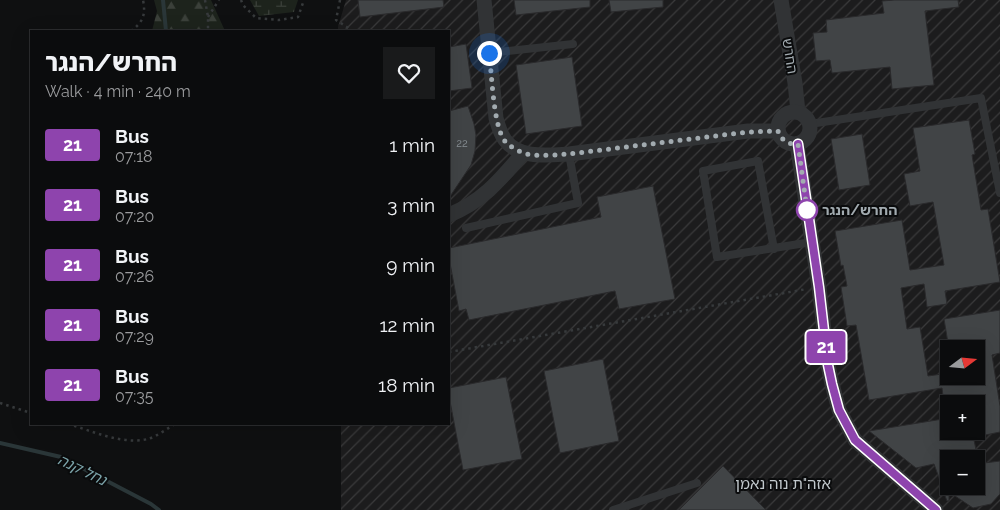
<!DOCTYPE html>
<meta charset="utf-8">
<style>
body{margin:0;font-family:Raleway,"Noto Sans Hebrew",sans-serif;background:#191a1b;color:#f1f3f6;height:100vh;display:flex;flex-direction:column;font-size:19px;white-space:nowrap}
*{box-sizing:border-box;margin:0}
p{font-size:16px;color:#9a9b9d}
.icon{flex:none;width:28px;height:28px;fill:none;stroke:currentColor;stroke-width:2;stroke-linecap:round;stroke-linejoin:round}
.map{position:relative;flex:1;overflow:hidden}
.details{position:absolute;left:30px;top:30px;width:420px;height:395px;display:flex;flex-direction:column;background:#0b0c0d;border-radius:0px;box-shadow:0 5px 20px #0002,0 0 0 1px #2b2c2e}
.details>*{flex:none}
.badge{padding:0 10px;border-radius:4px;font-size:18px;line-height:32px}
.needle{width:32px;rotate:74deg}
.tools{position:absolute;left:940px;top:340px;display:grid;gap:10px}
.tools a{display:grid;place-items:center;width:45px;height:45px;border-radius:0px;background:#0b0c0d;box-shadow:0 5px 20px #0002,0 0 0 1px #2b2c2e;font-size:25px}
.you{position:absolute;width:25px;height:25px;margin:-12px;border:4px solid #fff;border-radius:50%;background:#1a73e8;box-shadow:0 0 0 8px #1a73e833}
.map>.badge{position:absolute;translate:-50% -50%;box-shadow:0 0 0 2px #fff}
.round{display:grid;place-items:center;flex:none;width:52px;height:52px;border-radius:0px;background:#191a1b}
.summary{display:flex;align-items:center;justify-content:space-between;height:85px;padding:0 15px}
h1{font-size:24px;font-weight:800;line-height:38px}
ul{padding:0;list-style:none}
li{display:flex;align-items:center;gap:15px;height:60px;padding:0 15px}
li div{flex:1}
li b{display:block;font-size:19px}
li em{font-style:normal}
li .badge{min-width:55px;font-weight:700;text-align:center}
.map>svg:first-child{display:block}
.industrial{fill:url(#industrial-furrows);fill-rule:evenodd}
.forest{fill:url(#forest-firs)}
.wetland{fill:url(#wetland-marsh)}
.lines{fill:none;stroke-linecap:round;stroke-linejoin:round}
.stream{stroke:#2a3638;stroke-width:4}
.building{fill:#414446;stroke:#2a2a2c}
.path{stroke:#373a3c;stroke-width:2.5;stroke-dasharray:2.5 4;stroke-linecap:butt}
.service{stroke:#313335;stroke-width:8}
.minor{stroke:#313335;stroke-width:15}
.line-casing{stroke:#fff;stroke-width:11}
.line{stroke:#8e44ad;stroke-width:8}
.walk{stroke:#a2abb0;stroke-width:5;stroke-dasharray:0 9}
.stop-dot{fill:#fff;stroke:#8e44ad;stroke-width:2.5}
.labels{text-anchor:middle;stroke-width:4;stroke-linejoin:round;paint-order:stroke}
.number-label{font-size:11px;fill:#8a9196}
.street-label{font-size:14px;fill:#a2abb0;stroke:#0a0b0c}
.stop-label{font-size:14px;font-weight:bold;fill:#a2abb0;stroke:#0a0b0c;text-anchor:start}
.water-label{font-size:15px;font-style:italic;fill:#7ba3a9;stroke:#0a0b0c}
.neighbourhood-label{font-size:15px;fill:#c2c9cd;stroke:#0a0b0c}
</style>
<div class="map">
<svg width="1000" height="510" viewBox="0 0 1000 510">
<defs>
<pattern id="industrial-furrows" width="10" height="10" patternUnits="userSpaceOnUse" patternTransform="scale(1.25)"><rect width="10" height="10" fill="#1c1c1d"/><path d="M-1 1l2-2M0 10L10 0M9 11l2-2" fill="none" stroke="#3a3a3b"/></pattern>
<pattern id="forest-firs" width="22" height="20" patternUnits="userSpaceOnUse" patternTransform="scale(1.25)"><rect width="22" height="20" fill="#1d231c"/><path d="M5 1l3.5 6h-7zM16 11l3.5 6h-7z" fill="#3b403a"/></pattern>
<pattern id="wetland-marsh" width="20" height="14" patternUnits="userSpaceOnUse" patternTransform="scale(1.25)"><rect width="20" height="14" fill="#1d231c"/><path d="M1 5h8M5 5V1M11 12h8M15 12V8" fill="none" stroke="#3b403a"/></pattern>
</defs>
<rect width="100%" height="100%" fill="#0f1011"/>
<path class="industrial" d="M346,0H1000V510H341V424H449V31H338V27ZM949,349H976V376H949ZM949,404H976V431H949ZM949,459H976V486H949Z"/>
<path class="forest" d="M154,0H211L225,31H152L157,11Z"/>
<path class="wetland" d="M250,0H298L294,12L259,16Z"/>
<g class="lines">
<g class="stream">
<path d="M163,0L166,31"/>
<path d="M0,443L61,457L151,504L159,510"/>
</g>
</g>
<g class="building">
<path d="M358,0H443L444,7L360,17Z"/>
<path d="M514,0H590V7L516,15Z"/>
<path d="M609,0H663V7L611,12Z"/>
<path d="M894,0H958L959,7L925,11L934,85L892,89L890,67L832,73L830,60L816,61L813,33L827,32L826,20L884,13L882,1Z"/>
<path d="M466,44L472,88L449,91V47Z"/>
<path d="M572,57L582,126L526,134L516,65Z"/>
<path d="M468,106L474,124L476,135L475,151L471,165L449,198V111Z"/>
<path d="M969,120L975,154L972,155L981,210L988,209L1000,282L945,291L947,304L927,307L924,284L901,288L907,329L920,327L928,376L949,373V376H976V349H949L944,319L1000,310V353L992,355L1000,406V432L976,437V404H944L942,388L869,400L856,325L847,326L841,287L847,286L843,265L841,266L835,231L902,220L910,270L944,265L933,202L910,206L904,174L920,171L913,128Z"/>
<path d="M862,134L870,185L839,190L831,139Z"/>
<path d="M653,186L675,299L619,309L615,291L469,320L466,309L459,311L449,258V248L601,217L597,197Z"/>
<path d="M603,359L619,441L560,453L544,371Z"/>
<path d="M506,377L522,459L463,470L449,396V388Z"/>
<path d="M949,418V431H972L977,454L955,459H949V486H976V464L1000,461V494L991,504L973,508L949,492V501H947L942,488L940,486H942L934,464L916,468L869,431Z"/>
<path d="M723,466L766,510H679Z"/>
</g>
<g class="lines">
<g class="path">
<path d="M205,0L208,17V31"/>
<path d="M241,0L243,5L256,18L279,20L298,17L304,0"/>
<path d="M340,0L336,20L353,31"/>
<path d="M208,17L219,0"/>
<path d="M131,31C143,22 146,15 143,0"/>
<path d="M449,352L807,289"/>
<path d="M0,403L31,413"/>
<path d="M68,424C93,431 121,445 148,439C156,437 168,428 175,424"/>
</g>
<g class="service">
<path d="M489,53L573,44"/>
<path d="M810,124L981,98L1000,193"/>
<path d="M466,228L578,203L569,154"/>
<path d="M774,249L758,161L703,171L717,257L812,242"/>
<path d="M613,510L697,483"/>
</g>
<g class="minor">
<path d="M484,0L496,118C498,125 500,133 505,140C519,159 548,155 569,154L748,131H778"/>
<path d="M781,0L795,83L798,112"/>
<circle cx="794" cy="128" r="16"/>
<path d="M797,144L819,287L828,365L832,384L839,410L855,440L936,510"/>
<path d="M449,215C483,201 500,180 523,153"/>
</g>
</g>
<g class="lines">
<defs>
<path id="line" d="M798,144L819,287L828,365L832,384L839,410L855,440L936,510"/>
</defs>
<use href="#line" class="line-casing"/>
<use href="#line" class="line"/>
<path class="walk" d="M489,53C492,74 493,123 504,140C509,146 516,150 523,153C537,157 554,155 569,154L748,132L778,131C781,140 788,145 798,144L807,210"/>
</g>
<circle class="stop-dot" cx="807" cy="210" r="10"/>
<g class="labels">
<g class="number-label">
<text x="462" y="147">22</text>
</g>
<g class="street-label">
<text transform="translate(790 56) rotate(81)" y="5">החרש</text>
</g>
<g class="stop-label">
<text x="822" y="215">החרש/הנגר</text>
</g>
<g class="water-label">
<text transform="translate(82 470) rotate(26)" y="5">נחל קנה</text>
</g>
<g class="neighbourhood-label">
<text x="783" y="489">אזה"ת נוה נאמן</text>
</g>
</g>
</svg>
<div class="tools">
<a><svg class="needle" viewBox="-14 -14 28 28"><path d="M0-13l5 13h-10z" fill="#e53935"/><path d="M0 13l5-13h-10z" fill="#9a9b9d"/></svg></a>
<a>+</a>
<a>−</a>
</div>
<div class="you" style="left:489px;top:53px"></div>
<b class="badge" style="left:826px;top:347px;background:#8e44ad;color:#fff">21</b>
<section class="details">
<div class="summary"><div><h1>החרש/הנגר</h1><p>Walk · 4 min · 240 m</p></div><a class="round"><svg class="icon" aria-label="heart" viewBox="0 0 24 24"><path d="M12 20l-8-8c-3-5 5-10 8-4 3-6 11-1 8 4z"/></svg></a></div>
<ul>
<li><span class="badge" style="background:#8e44ad;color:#fff">21</span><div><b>Bus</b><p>07:18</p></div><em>1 min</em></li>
<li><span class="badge" style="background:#8e44ad;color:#fff">21</span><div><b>Bus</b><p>07:20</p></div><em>3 min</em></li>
<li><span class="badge" style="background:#8e44ad;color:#fff">21</span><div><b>Bus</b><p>07:26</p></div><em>9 min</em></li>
<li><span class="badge" style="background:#8e44ad;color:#fff">21</span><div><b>Bus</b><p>07:29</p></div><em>12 min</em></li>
<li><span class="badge" style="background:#8e44ad;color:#fff">21</span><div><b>Bus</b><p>07:35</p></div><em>18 min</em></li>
</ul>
</section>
</div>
